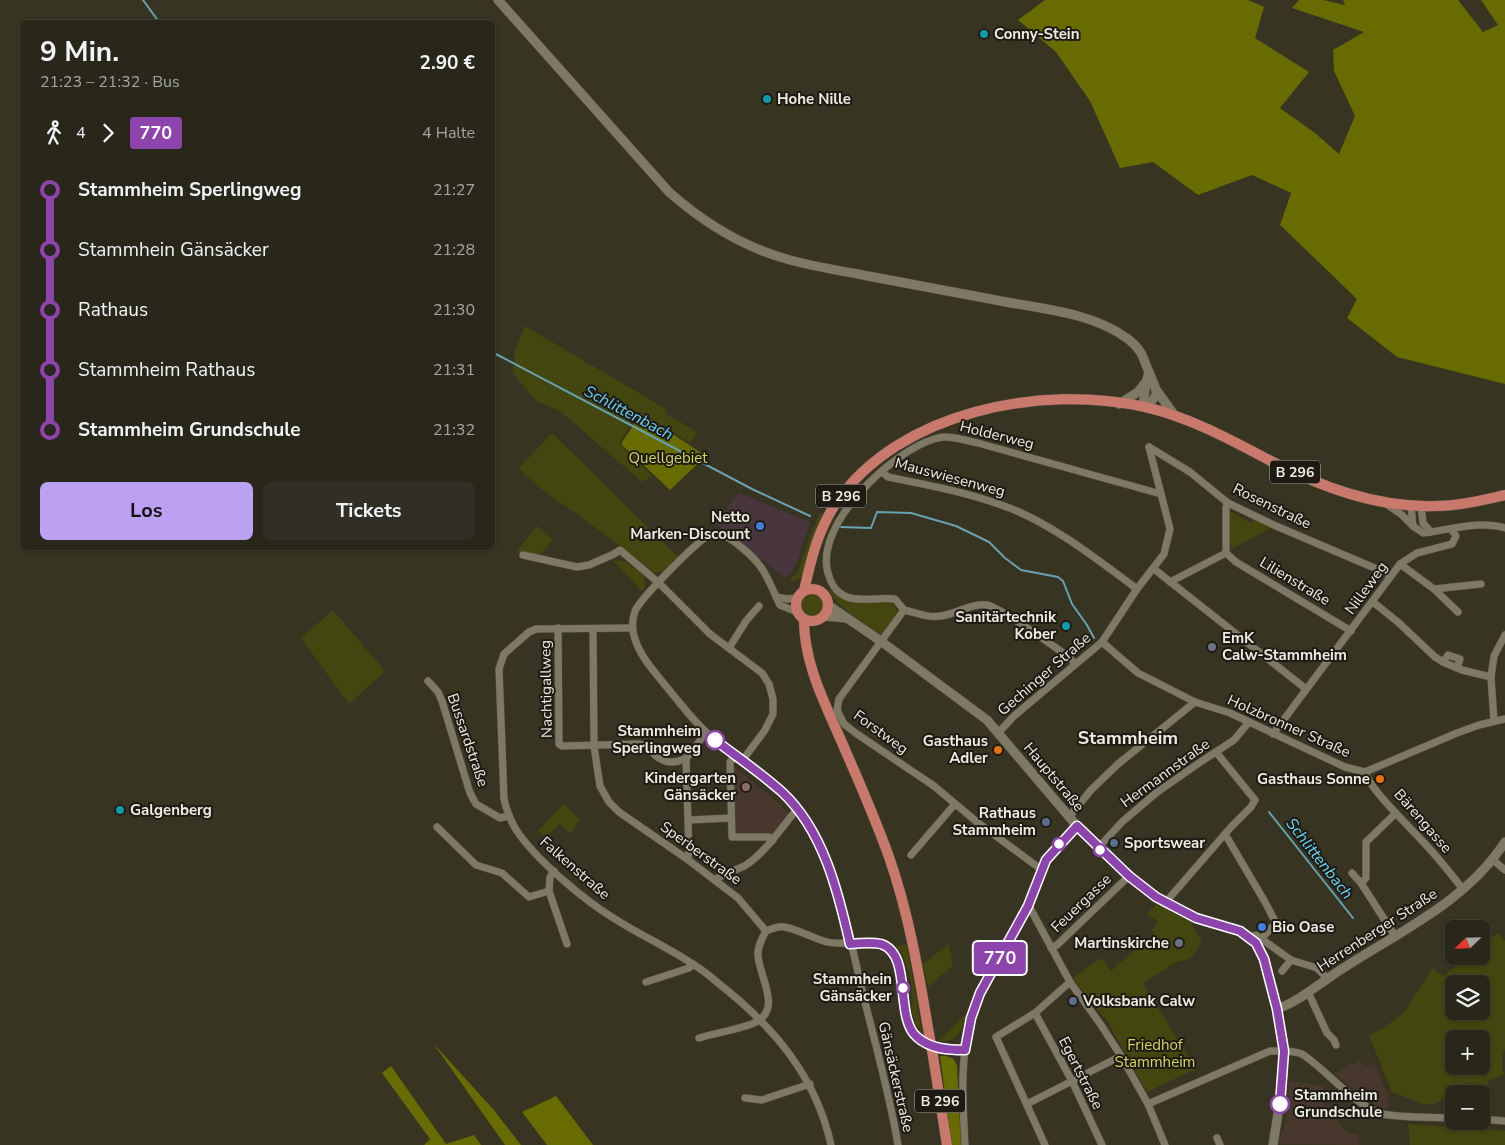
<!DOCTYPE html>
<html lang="de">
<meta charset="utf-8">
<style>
body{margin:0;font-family:"Nunito Sans",sans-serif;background:#312f23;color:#f1f3f6;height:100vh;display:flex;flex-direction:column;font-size:19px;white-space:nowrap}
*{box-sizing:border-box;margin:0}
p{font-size:16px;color:#a5a5a2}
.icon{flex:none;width:28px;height:28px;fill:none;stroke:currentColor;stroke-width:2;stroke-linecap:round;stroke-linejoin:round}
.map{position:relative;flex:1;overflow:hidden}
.panel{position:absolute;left:20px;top:20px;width:475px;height:530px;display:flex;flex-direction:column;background:#29271a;border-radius:8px;box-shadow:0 1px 4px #0004,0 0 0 1px #454439}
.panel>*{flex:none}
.badge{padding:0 10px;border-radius:4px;font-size:18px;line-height:32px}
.needle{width:32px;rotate:247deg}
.controls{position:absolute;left:1445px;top:920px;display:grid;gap:10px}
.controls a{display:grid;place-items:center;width:45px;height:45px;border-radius:8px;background:#29271a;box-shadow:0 1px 4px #0004,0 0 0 1px #454439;font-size:25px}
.map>.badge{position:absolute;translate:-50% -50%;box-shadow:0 0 0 2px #fff}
.legs{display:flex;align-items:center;gap:8px;height:55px;padding:0 20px;font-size:16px}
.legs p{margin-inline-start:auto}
.head{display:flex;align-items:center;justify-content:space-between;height:85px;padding:0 20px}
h1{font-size:28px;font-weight:700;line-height:38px}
.cta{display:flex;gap:10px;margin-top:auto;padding:10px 20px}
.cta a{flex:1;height:58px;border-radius:8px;background:#bca0f2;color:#111;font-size:20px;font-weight:700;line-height:58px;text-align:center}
.cta a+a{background:#312f23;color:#f1f3f6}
ul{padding:0 20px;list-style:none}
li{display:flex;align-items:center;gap:18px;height:60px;font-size:19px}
li i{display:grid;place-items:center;width:8px;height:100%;margin:0 6px;background:currentColor}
li i::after{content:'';width:12px;height:12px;margin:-6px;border:4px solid;border-radius:50%;background:#29271a}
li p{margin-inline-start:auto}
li:first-child i{background:linear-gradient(#0000 50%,currentColor 0)}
li:last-child i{background:linear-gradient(currentColor 50%,#0000 0)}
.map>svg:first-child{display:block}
.commercial{fill:#48353e}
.education{fill:#48372c}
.green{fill:#43460e;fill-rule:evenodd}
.forest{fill:#676b00}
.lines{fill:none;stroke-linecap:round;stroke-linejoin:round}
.stream{stroke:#67a2b2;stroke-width:2}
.minor-casing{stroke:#555142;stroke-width:8}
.tertiary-casing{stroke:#555142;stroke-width:10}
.primary-casing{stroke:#555142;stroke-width:11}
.minor{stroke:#7d7965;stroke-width:7}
.tertiary{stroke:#7d7965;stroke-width:9}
.primary{stroke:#c9796c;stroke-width:10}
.primary-bridge-casing{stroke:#555142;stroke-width:11;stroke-linecap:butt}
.primary-bridge{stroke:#c9796c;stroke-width:10}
.line-1-casing{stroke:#fff;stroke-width:11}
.line-1{stroke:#8e44ad;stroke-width:8}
.culture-dot{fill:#0f9aa8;stroke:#1d1b13;stroke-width:2}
.shop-dot{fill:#3f7fe0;stroke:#1d1b13;stroke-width:2}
.worship-dot{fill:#6b7280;stroke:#1d1b13;stroke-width:2}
.stop-1-dot{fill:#fff;stroke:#8e44ad;stroke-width:2.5}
.food-dot{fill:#e8710a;stroke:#1d1b13;stroke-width:2}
.education-dot{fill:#8d6e63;stroke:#1d1b13;stroke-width:2}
.service-dot{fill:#5c6f8a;stroke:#1d1b13;stroke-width:2}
.labels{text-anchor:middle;stroke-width:4;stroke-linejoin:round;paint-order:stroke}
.shield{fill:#1d1b13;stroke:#afada3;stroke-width:1}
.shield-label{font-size:14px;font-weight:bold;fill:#eeece1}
.poi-label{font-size:15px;font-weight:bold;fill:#eeece1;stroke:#1d1b13;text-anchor:start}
.street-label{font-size:15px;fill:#eeece1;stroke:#1d1b13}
.park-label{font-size:15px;fill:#d2d862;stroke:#1d1b13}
.stop-label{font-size:15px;font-weight:bold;fill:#eeece1;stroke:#1d1b13;text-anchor:end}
.water-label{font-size:16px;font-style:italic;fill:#66d4fa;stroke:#1d1b13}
.quarter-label{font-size:18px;font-weight:bold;fill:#eeece1;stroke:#1d1b13}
</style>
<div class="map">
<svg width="1505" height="1145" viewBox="0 0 1505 1145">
<rect width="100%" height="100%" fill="#373422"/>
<path class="commercial" d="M739,493L810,522L797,562L793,570L785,577L723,531L715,523Z"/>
<g class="education">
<path d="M732,768H736L781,805L789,815L773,834L737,835L733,832Z"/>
<path d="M1360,1060L1364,1067L1374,1063L1388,1095V1109L1375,1105L1347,1084L1334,1073Z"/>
<path d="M1289,1081L1324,1086L1320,1099L1347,1132L1358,1135L1359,1145L1278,1144L1285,1125Z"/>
</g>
<g class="green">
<path d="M525,326L666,409L665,413L697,432L690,443L640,411L619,443L652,476L642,482L560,411L536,401L513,373L515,350Z"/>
<path d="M552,433L677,556V560L665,571L654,573C630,553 605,534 580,516C559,502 536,487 519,468Z"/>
<path d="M1228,510L1251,523L1254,519L1272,527L1232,549L1230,544Z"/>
<path d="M820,513L824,515C813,535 808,554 805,576L792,582L790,580L798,572L810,536Z"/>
<path d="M537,526L553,540L540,555L516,552Z"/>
<path d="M612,560L626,562L643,574L645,586L642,591Z"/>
<path d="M830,590L847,601L860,602H892L898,612L883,635H879C861,621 841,610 829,591Z"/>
<circle cx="812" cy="605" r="12"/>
<path d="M333,610L385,671L349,704L301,638Z"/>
<path d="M564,805L580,819L571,834L559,824L546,838L538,831L560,807Z"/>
<path d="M1157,903L1192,920V926L1202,941L1192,956L1186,960L1174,963L1143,984L1196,1069L1147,1092L1106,1019L1103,1017L1073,978L1101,958L1111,971L1154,934L1152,930L1158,921L1147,914Z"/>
<path d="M1498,933L1505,941V1050L1503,1052L1502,1065L1504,1075L1489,1080L1488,1085L1466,1083L1455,1092H1450L1439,1102H1435L1434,1105L1423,1104L1392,1092L1369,1035L1384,1028L1403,1013L1433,968L1443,976L1468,956H1481V946ZM1454,984H1481V1011H1454ZM1454,1039H1481V1066H1454Z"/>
<path d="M906,944L908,951L922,1033L915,1024L911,1006L913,1001L910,977L902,954L896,946Z"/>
<path d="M949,944L953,965L928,987L923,964Z"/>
<path d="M965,1015L967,1016C961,1032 958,1043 938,1041Z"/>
<path d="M1408,1124L1505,1131V1145H1410Z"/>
</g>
<g class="forest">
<path d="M1045,0H1248L1264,7L1255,38L1309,72L1280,108L1315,133L1339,154L1355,116L1334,71L1333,50L1364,32L1292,8L1299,0H1323L1345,5L1343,0H1458L1483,32L1498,25L1481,0H1505V384L1397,357L1347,318L1357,299L1280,225L1291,193L1252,175L1198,195L1153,162L1120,168L1090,101L1056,52L1018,20Z"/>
<path d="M641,413L706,456L670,490L621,444Z"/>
<path d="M433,1043L493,1109L521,1145H505Z"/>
<path d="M940,1056H946L954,1059L957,1066L961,1145H952Z"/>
<path d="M391,1066L446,1144L474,1135L481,1145H424L430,1139L382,1073Z"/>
<path d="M556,1096L593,1145H547L522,1112Z"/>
</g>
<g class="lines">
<g class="stream">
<path d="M143,0L159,22"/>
<path d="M492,352L752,489L810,516"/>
<path d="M841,527L871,528L877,512L911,513L956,526L989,542L1005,558L1021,570L1058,577L1063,581L1072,604L1087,625L1094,638"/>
<path d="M1269,812L1353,918"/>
</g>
<defs>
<g id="minor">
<path d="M1149,447L1190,472L1228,503L1276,526L1391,575"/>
<path d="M882,472L888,477C927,485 966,492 1004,506C1050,522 1098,560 1137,589"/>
<path d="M1385,503L1402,515L1413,526"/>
<path d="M1411,506L1413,526L1423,533C1449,530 1479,520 1505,528"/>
<path d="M1421,506L1423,523L1431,532"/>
<path d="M1226,553L1236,562L1351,631"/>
<path d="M1226,553V507L1228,503"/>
<path d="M523,555L577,567L589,565L614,554L620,550L659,583L710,634L762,673L769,684L773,699V714L765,730L742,761"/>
<path d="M1400,564L1434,589L1481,584"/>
<path d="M1154,569L1306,689"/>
<path d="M1170,582L1226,553"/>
<path d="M1434,589L1458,612"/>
<path d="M776,597L788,599L797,598"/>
<path d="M1373,602L1399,623L1435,657L1443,662L1462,670L1491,677"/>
<path d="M904,610L895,599C880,597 855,603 843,595C835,591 830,581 828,573C814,525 891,452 934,439C948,434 964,440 978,443L1161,494"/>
<path d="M904,610L839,699L837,710L844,724L857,734L934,786L977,822L1042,870"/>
<path d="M904,610C918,613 926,618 941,616C956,614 971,603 987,605C1002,608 1053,646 1069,657L1075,664"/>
<path d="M797,612L780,605C767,578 765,566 741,547C735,542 727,536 720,534C716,533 711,534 708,536C695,543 641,598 635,611C632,620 632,631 635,639C640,656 654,671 665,685C681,704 696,725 715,740C742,762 774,780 795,807C838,861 848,933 864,998C876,1047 890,1096 898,1145"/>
<path d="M558,628L559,744L562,746L639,744L648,746C656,760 670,767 686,758C692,754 701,738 706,732"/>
<path d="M633,628L536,629L529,632L504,654L499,669L504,799C507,812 511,823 519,834C539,862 585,901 615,919C640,935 667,947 691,963C701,969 710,976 718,983C773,1026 816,1076 831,1145"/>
<path d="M593,629L594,746L600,786L609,802L619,812L687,859L738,898L766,931"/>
<path d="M1102,642L1138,673L1195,702L1230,713L1345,767L1365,772L1457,733L1479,725L1505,719"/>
<path d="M729,648L746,621L759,606"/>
<path d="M1443,662L1448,655L1460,659L1457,668"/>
<path d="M428,681L438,692L442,701L470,793L476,804L500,818L509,816"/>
<path d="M1494,721L1491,677L1494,656L1505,635"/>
<path d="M999,732L1014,716L1102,642L1137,589L1164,554L1170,529L1149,447"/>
<path d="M1273,734L1400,564L1417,553L1452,544L1456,536L1451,529"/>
<path d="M735,756L730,762L732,837H769L773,840"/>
<path d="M686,758L689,854L687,859"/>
<path d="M1365,772C1370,790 1413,830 1427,846C1440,860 1451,874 1462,888"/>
<path d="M1069,817L1091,790L1118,764L1195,702"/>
<path d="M689,820L731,818"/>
<path d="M437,827L476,865L502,873L529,897L549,891"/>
<path d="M1225,834L1265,902L1276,923L1261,939"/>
<path d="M1098,848L1122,822L1156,793L1202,761L1234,740L1249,722"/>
<path d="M911,855L955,804"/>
<path d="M1493,860L1505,870"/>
<path d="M554,871L550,877L549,891L567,944"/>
<path d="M1352,873L1361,883L1366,878V842L1396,813"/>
<path d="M715,880C725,872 736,871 746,865C765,853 783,826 797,809"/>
<path d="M1361,883L1395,936"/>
<path d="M1165,903L1231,827L1251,807L1255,800L1216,752"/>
<path d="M1028,906L1030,908L1070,982L1101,1025L1121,1056L1148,1104L1165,1145"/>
<path d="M1249,937L1256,935L1291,960L1317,968L1328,979"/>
<path d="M1051,948L1057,945L1129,876"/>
<path d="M1282,971L1291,960"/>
<path d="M646,982L689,968L693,964"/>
<path d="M1308,992L1327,1033L1334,1040L1336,1045"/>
<path d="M1035,1013L1072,1081L1102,1145"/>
<path d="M699,1038C716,1033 735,1030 752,1024C784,1011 760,979 758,956C757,947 762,939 766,931C771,929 779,926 784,927C795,928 815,939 827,942C845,947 876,936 890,949C897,955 899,965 900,973C910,1022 902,1050 965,1049"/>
<path d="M745,1098L762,1100L810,1084"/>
<path d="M1027,1104L1121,1056"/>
<path d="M1148,1104L1270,1051C1281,1051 1292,1050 1302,1054C1327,1070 1354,1106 1383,1114C1401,1118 1434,1117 1454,1118"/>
<path d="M1481,1119L1505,1121"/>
<path d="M1217,1138L1220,1145"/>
<path d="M965,1145C963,1103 959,1058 972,1017C983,979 1008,944 1026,909C1035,893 1038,875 1047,860C1054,847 1067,837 1077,826"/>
<path d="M1045,1145L996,1037L1035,1013L1070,982"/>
</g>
<g id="tertiary">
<path d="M498,0L669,192C704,223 745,248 790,260C816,267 842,271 868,276C914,285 960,293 1006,302C1046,309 1095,314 1128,339C1144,351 1143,360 1151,377C1158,393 1160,397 1143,407"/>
<path d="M1157,391L1175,416"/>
<path d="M1119,404L1138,392L1145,383"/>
<path d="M1143,407L1146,383L1149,372"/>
<path d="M828,605L882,642L987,720L1077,826L1098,848L1143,887L1165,903L1210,923L1239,931L1256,943L1264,959L1277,1009L1284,1051L1281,1095L1273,1145"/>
<path d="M824,616L847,618"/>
<path d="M1277,1009C1302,1000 1322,981 1345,967C1401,931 1468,900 1505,842"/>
</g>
<g id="primary">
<circle cx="812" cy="605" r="16"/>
<path d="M804,591C811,559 818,530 836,503C899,411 1042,384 1145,407C1189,417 1229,439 1269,460C1321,487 1377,508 1436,506C1459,506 1483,500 1505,495"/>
<path d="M804,620C804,667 828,709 846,752C861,786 876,821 889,857C909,914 919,974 929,1034"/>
<path d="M933,1056L947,1145"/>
</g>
</defs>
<use href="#minor" class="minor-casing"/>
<use href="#tertiary" class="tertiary-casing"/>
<use href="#primary" class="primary-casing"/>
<use href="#minor" class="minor"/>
<use href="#tertiary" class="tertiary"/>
<use href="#primary" class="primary"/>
<defs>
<path id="primary-bridge" d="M929,1034L933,1056"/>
</defs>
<use href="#primary-bridge" class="primary-bridge-casing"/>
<use href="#primary-bridge" class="primary-bridge"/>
</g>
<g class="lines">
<defs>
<path id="line-1" d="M715,740C737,757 761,773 782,792C823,830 838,891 850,944C860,943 872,942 881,944C913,954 894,1018 917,1037C930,1049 949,1050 965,1050L971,1018L980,993L1028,906L1046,860L1077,826L1129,876L1156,897L1196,918L1240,931L1256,943L1264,959L1277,1009L1284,1051L1280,1104"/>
</defs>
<use href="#line-1" class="line-1-casing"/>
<use href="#line-1" class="line-1"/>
</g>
<g class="culture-dot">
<circle cx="984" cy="34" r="5"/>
<circle cx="767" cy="99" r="5"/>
<circle cx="1066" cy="626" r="5"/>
<circle cx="120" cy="810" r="5"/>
</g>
<g class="shop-dot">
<circle cx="760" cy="526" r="5"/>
<circle cx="1262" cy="927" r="5"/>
</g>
<g class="worship-dot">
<circle cx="1212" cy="647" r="5"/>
<circle cx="1179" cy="943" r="5"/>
</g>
<g class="stop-1-dot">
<circle cx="715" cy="740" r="9"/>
<circle cx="1059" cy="844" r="6"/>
<circle cx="1100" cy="850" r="6"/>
<circle cx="903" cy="988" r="6"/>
<circle cx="1280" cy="1104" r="9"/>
</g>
<g class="food-dot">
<circle cx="998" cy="750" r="5"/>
<circle cx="1380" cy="779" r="5"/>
</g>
<circle class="education-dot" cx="746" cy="787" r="5"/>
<g class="service-dot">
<circle cx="1046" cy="822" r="5"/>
<circle cx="1114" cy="843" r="5"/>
<circle cx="1073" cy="1001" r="5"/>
</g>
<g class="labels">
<g class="shield">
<rect x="1270" y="460.5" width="50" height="23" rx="4"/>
<rect x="816" y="484.5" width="50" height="23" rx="4"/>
<rect x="915" y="1089.5" width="50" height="23" rx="4"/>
</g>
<g class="shield-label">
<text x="1295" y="477">B 296</text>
<text x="841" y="501">B 296</text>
<text x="940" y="1106">B 296</text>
</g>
<g class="poi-label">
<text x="994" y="39">Conny-Stein</text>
<text x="777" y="104">Hohe Nille</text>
<text x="750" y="522" text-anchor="end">Netto<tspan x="750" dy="17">Marken-Discount</tspan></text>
<text x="1056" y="622" text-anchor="end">Sanitärtechnik<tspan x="1056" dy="17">Kober</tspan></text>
<text x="1222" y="643">EmK<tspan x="1222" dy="17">Calw-Stammheim</tspan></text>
<text x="988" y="746" text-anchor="end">Gasthaus<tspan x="988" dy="17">Adler</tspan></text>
<text x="736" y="783" text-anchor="end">Kindergarten<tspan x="736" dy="17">Gänsäcker</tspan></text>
<text x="1370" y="784" text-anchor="end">Gasthaus Sonne</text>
<text x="130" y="815">Galgenberg</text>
<text x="1036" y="818" text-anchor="end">Rathaus<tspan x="1036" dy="17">Stammheim</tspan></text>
<text x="1124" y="848">Sportswear</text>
<text x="1272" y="932">Bio Oase</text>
<text x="1169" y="948" text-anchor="end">Martinskirche</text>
<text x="1083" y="1006">Volksbank Calw</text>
</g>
<g class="street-label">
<text transform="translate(997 435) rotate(14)" y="5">Holderweg</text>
<text transform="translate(950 477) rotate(15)" y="5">Mauswiesenweg</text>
<text transform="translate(1272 506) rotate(26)" y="5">Rosenstraße</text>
<text transform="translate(1295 581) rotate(31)" y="5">Lilienstraße</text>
<text transform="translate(1366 588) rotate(-54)" y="5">Nilleweg</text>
<text transform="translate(1044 674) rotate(-41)" y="5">Gechinger Straße</text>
<text transform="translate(546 689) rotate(-91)" y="5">Nachtigallweg</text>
<text transform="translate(1289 726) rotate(24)" y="5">Holzbronner Straße</text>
<text transform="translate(881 732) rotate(36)" y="5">Forstweg</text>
<text transform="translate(468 740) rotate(71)" y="5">Bussardstraße</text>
<text transform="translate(1165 773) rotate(-36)" y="5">Hermannstraße</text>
<text transform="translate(1054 777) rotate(50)" y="5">Hauptstraße</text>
<text transform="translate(1423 821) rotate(49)" y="5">Bärengasse</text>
<text transform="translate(701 853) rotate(36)" y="5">Sperberstraße</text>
<text transform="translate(575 868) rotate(41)" y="5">Falkenstraße</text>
<text transform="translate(1081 903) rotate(-44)" y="5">Feuergasse</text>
<text transform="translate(1377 930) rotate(-33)" y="5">Herrenberger Straße</text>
<text transform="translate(1081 1073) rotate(63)" y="5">Egertstraße</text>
<text transform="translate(896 1077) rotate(77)" y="5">Gänsäckerstraße</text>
</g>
<g class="park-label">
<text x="668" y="463">Quellgebiet</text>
<text x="1155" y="1050">Friedhof<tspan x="1155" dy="17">Stammheim</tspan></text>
</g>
<g class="stop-label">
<text x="701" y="736">Stammheim<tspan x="701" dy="17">Sperlingweg</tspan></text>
<text x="892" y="984">Stammhein<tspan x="892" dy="17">Gänsäcker</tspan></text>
<text x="1294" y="1100" text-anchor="start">Stammheim<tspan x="1294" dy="17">Grundschule</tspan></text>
</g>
<g class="water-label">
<text transform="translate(629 412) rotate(28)" y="6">Schlittenbach</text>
<text transform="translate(1320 858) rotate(52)" y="6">Schlittenbach</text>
</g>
<g class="quarter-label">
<text x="1128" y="744">Stammheim</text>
</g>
</g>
</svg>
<div class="controls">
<a><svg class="needle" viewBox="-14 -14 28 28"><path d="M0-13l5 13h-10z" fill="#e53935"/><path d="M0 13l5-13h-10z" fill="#a5a5a2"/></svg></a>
<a><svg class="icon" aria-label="layers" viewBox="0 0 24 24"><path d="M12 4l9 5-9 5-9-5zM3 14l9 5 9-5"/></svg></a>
<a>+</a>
<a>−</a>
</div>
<b class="badge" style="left:1000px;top:958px;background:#8e44ad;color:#fff">770</b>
<section class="panel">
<div class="head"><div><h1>9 Min.</h1><p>21:23 – 21:32 · Bus</p></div><b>2.90 €</b></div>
<div class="legs"><svg class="icon" aria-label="walk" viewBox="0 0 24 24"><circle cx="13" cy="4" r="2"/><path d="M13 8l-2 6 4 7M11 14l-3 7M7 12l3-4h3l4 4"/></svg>4<svg class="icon" aria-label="forward" viewBox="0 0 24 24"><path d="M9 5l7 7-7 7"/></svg><b class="badge" style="background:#8e44ad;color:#fff">770</b><p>4 Halte</p></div>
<ul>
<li><i style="color:#8e44ad"></i><b>Stammheim Sperlingweg</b><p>21:27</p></li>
<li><i style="color:#8e44ad"></i><span>Stammhein Gänsäcker</span><p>21:28</p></li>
<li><i style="color:#8e44ad"></i><span>Rathaus</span><p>21:30</p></li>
<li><i style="color:#8e44ad"></i><span>Stammheim Rathaus</span><p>21:31</p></li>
<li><i style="color:#8e44ad"></i><b>Stammheim Grundschule</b><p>21:32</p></li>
</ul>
<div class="cta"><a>Los</a><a>Tickets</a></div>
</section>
</div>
